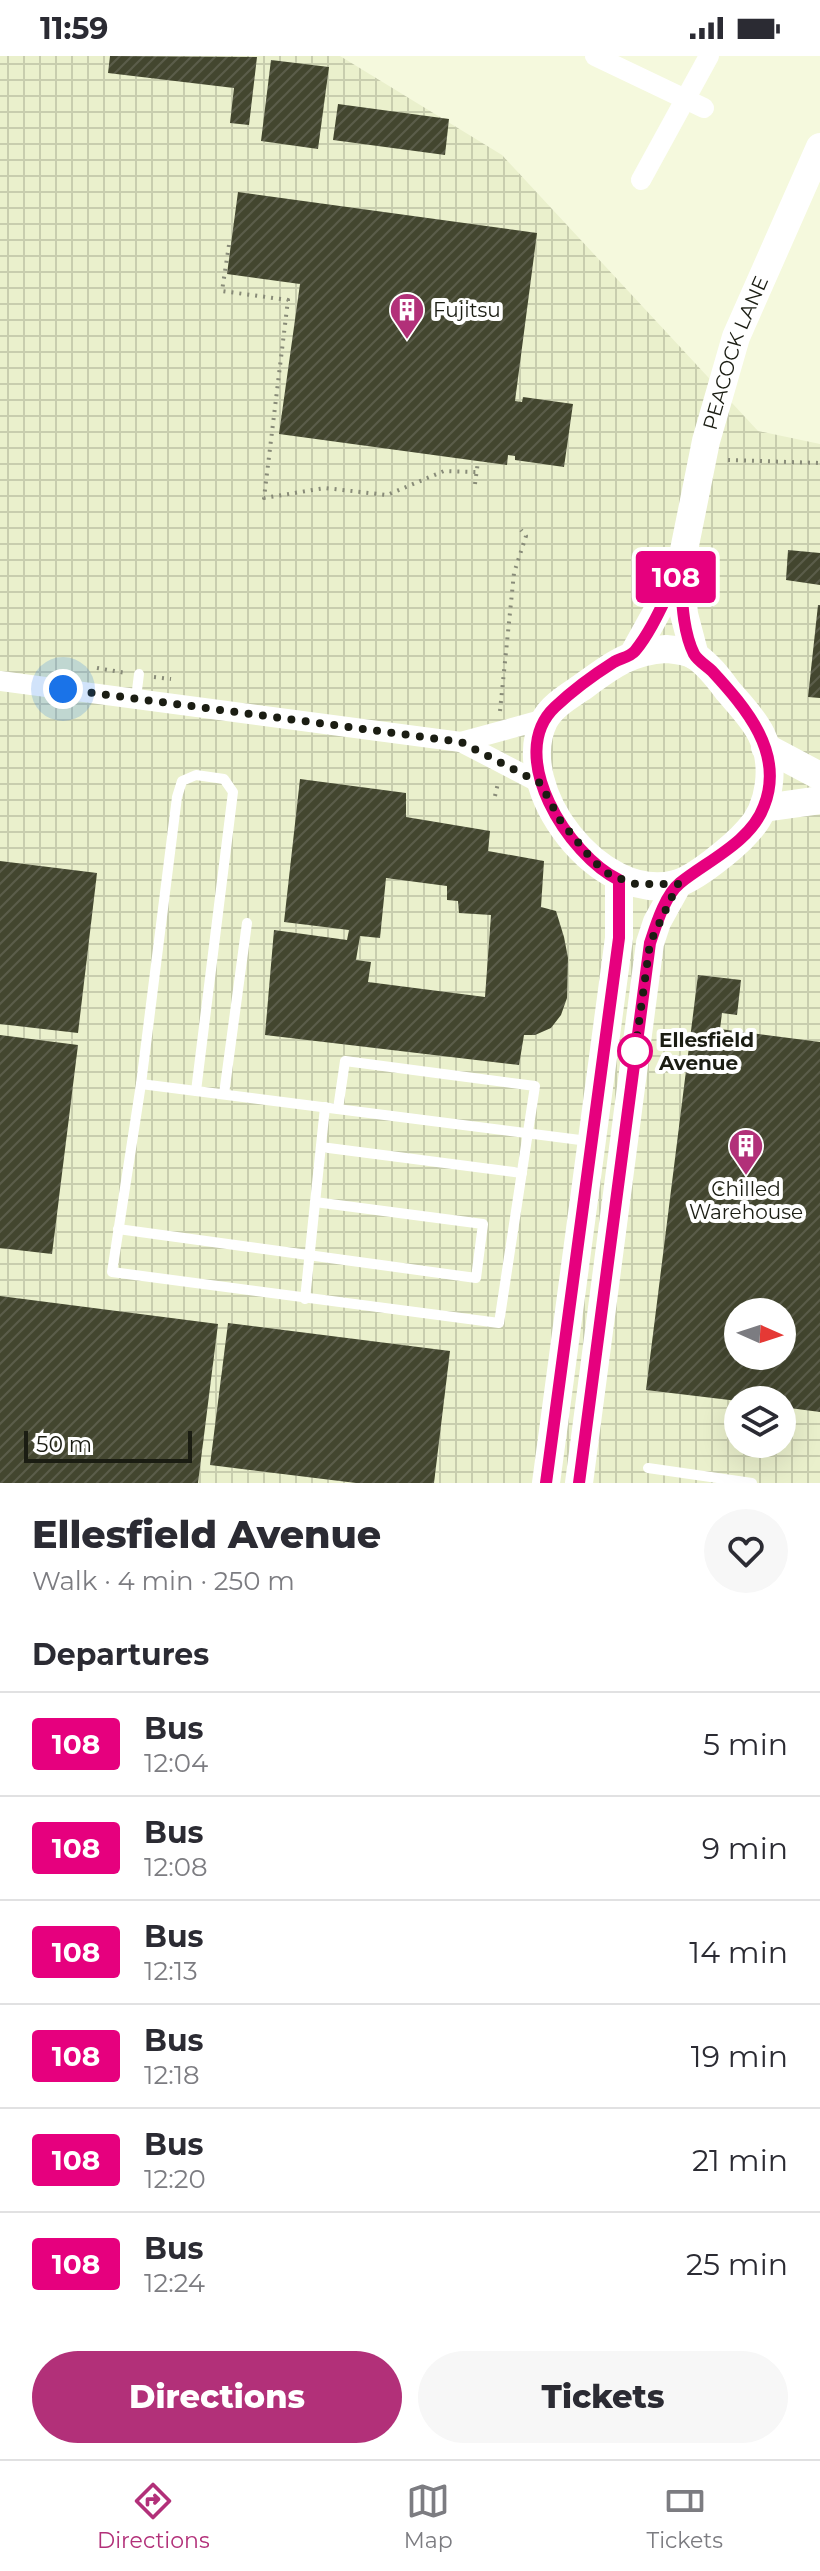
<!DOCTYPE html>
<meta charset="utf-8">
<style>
body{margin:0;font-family:Montserrat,sans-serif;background:#f7f7f7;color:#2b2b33;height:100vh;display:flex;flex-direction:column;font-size:30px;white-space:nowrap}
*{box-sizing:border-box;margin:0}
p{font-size:26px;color:#7c7c81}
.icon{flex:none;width:44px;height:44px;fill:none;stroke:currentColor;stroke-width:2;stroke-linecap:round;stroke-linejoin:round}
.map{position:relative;height:1427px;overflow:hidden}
.drawer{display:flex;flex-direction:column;background:#fff;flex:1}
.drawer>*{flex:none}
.badge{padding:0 16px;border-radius:6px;font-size:28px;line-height:52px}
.needle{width:52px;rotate:93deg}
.tools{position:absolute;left:724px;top:1242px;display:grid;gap:16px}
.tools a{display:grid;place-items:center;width:72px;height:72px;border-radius:50%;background:#fff;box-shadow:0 8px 32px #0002;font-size:40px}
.scale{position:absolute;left:24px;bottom:20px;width:168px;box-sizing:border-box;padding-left:8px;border:4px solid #1b1d13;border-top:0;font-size:22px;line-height:28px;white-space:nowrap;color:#1b1d13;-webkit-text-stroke:6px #fff;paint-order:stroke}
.you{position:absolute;width:40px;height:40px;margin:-20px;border:6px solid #fff;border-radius:50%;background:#1a73e8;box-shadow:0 0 0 12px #1a73e833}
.map>.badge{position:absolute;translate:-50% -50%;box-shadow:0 0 0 4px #fff}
h2{padding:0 32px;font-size:30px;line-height:72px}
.round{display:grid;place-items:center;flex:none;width:84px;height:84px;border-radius:42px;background:#f7f7f7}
.overview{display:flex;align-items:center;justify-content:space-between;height:136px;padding:0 32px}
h1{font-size:38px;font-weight:800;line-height:60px}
.cta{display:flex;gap:16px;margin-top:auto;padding:16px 32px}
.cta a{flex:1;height:92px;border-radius:48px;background:#b23079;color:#fff;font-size:32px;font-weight:800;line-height:92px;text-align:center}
.cta a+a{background:#f7f7f7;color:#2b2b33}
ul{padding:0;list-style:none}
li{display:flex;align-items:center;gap:24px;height:104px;padding:0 32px;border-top:2px solid #e1e1e2}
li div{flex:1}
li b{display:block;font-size:30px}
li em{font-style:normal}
li .badge{min-width:88px;font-weight:700;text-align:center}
.status{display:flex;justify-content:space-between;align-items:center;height:56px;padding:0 40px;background:#fff;direction:ltr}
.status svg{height:22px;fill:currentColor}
.menu{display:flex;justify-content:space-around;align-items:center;height:112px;border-top:2px solid #e1e1e2;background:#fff;font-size:22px;color:#7c7c81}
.menu a{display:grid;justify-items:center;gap:4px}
.menu .selected{color:#b23079}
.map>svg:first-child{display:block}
.industrial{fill:url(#industrial-grid);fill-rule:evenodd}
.building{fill:url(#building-hatch);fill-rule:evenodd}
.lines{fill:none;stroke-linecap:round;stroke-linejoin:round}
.path{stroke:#888b78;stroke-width:4;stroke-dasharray:2 6;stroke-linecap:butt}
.lane{stroke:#fff;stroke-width:10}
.street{stroke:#fff;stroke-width:20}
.secondary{stroke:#fff;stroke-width:28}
.line-casing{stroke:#fff;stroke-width:18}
.line{stroke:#e6007e;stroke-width:12}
.walk{stroke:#1b1d13;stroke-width:8;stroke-dasharray:0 14.4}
.stop-dot{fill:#fff;stroke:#e6007e;stroke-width:4}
.labels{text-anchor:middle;stroke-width:8;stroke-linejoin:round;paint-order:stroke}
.poi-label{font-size:20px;fill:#1b1d13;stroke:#fff;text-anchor:start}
.street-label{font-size:20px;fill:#1b1d13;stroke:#fff}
.stop-label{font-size:20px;font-weight:bold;fill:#1b1d13;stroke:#fff;text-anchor:start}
</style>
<div class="status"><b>11:59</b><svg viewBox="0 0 49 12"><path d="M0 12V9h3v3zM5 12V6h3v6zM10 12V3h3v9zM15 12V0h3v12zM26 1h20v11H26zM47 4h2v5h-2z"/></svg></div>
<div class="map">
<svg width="820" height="1427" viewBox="0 0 820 1427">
<defs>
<pattern id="industrial-grid" width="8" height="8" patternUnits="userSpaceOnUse" patternTransform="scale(2)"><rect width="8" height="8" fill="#eaf0cc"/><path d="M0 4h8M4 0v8" fill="none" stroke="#c8cdae"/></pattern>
<pattern id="building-hatch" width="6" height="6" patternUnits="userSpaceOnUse" patternTransform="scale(2)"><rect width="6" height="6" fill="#43462f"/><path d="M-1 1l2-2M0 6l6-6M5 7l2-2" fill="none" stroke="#5b5d4a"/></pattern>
</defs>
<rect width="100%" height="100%" fill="#f5f9dd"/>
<path class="industrial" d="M0,0H340L502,99L758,375L820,388V1427H0ZM738,1256H782V1300H738ZM738,1344H782V1388H738Z"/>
<g class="building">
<path d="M110,0L257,1L249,69L230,67L234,32L108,17Z"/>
<path d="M271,4L329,11L318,93L261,85Z"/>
<path d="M338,48L449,63L445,99L333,84Z"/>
<path d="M238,136L537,177L515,345L522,346L523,341L573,348L564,411L515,404V400L508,399L507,409L279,378L300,228L227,218Z"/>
<path d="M788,494L820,497V529L786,524Z"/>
<path d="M818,549H820V642L808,641Z"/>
<path d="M300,723L406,737V761L490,775L488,795L544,805L541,851L556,855L564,881L568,902L567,942L561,959L551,972L535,979H524L519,1009L265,979L274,874L347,884L349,874L284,866ZM386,822L447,830V844L458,845L459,857L491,859L485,941L368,926L371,906L356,904L360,880L380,882Z"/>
<path d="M0,805L97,817L78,977L0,968Z"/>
<path d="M698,919L741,924L737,959L722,957L720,973L820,986V1356L782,1351V1344L738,1345L646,1334ZM738,1256H782V1300H738Z"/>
<path d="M0,979L78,989L52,1198L0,1192Z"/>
<path d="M0,1240L218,1268L198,1427H0Z"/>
<path d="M228,1267L450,1295L434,1427H356L210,1409Z"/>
</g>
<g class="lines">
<g class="path">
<path d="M229,189L222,235L288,244L264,442L325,432L387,439L444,415L477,416"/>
<path d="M728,404L820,407"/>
<path d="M475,428L478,405"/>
<path d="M97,612L126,617"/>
<path d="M154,621L171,623"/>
<path d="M500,655L514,517L526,480L521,474"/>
<path d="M495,740L498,727"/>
</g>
<g class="lane">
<path d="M136,642L139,618"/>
<path d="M141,1028L588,1085"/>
<path d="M196,1035L233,736L224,723L196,719L182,725L177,741L141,1028L112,1216L499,1267L535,1030L345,1005L338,1053"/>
<path d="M224,1038L247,867"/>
<path d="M321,1091L522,1117"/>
<path d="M118,1173L476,1222L483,1168L315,1146"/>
<path d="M305,1243L325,1051"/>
<path d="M648,1412L752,1427"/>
</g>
<g class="street">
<path d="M595,0L704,52"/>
<path d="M641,124L709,0"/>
<path d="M0,625L461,686L540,727"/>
<path d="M461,686L545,663"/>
</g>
<g class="secondary">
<path d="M666,593C675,594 687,595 695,600C708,608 719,623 728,635C740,649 753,662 761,678C776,708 771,751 748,775C735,790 694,824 675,828C600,848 511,733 544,665C552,649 571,639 585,629C612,609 631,595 666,593Z"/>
<path d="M634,597L680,514"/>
<path id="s1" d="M695,600L684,558L680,514L706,385L736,281L820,91"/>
<path d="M765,691L820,720"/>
<path d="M764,752L820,744"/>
<path d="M546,1427L619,882V824"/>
<path d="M579,1427L650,887L657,866L678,828"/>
</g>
</g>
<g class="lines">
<defs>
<path id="line" d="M546,1427L619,882V824C569,800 504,699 555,651C572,635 595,618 614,606C621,602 630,601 635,595C654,572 666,539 680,514C682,540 682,574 694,598C698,605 707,610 712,615C746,652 785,697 764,750C751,786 707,805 680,827C665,839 656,869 650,887L579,1427"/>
</defs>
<use href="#line" class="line-casing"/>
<use href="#line" class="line"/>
<path class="walk" d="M63,633L461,686L540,727L560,764L593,805L610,819L636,828H678L650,887L635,995"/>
</g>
<defs>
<symbol id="building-pin" viewBox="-11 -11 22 30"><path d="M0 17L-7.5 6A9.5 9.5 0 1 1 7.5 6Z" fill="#b23079" stroke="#fff"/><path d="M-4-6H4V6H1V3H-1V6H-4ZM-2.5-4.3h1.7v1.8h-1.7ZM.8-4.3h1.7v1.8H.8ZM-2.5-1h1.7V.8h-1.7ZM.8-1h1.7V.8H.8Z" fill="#fff"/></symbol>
</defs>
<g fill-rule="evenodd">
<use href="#building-pin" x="387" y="234" width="40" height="54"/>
<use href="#building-pin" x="726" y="1070" width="40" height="54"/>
</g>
<circle class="stop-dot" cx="635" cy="995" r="16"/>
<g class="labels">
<g class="poi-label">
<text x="433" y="261">Fujitsu</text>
<text x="746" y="1140" text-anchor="middle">Chilled<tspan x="746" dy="23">Warehouse</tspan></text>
</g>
<g class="street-label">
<text dy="7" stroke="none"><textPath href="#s1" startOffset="312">PEACOCK LANE</textPath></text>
</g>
<g class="stop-label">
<text x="659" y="991">Ellesfield<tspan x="659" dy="23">Avenue</tspan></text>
</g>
</g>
</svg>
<div class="tools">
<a><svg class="needle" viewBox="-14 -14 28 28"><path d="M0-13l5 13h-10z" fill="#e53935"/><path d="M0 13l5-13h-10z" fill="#7c7c81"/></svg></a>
<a><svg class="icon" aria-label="layers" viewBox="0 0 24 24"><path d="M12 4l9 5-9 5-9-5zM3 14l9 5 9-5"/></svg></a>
</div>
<div class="scale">50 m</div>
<div class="you" style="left:63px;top:633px"></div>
<b class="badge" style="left:676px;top:521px;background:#e6007e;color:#fff">108</b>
</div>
<section class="drawer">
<div class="overview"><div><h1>Ellesfield Avenue</h1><p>Walk · 4 min · 250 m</p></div><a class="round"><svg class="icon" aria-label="heart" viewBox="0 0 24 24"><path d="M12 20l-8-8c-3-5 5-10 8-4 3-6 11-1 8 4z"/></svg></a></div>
<h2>Departures</h2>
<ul>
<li><span class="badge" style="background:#e6007e;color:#fff">108</span><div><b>Bus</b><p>12:04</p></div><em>5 min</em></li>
<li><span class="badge" style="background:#e6007e;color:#fff">108</span><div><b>Bus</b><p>12:08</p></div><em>9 min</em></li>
<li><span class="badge" style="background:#e6007e;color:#fff">108</span><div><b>Bus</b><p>12:13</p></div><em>14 min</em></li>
<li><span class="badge" style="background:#e6007e;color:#fff">108</span><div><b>Bus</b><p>12:18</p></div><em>19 min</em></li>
<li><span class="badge" style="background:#e6007e;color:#fff">108</span><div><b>Bus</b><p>12:20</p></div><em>21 min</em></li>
<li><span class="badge" style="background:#e6007e;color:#fff">108</span><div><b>Bus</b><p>12:24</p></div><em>25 min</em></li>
</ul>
<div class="cta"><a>Directions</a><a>Tickets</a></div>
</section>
<nav class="menu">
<a class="selected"><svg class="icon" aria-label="directions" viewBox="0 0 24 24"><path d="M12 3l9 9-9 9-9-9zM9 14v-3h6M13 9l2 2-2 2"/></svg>Directions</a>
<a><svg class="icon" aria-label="map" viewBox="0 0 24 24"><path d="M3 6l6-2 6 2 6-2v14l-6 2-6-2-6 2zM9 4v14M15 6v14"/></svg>Map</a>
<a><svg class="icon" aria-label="tickets" viewBox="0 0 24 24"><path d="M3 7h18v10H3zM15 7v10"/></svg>Tickets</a>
</nav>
